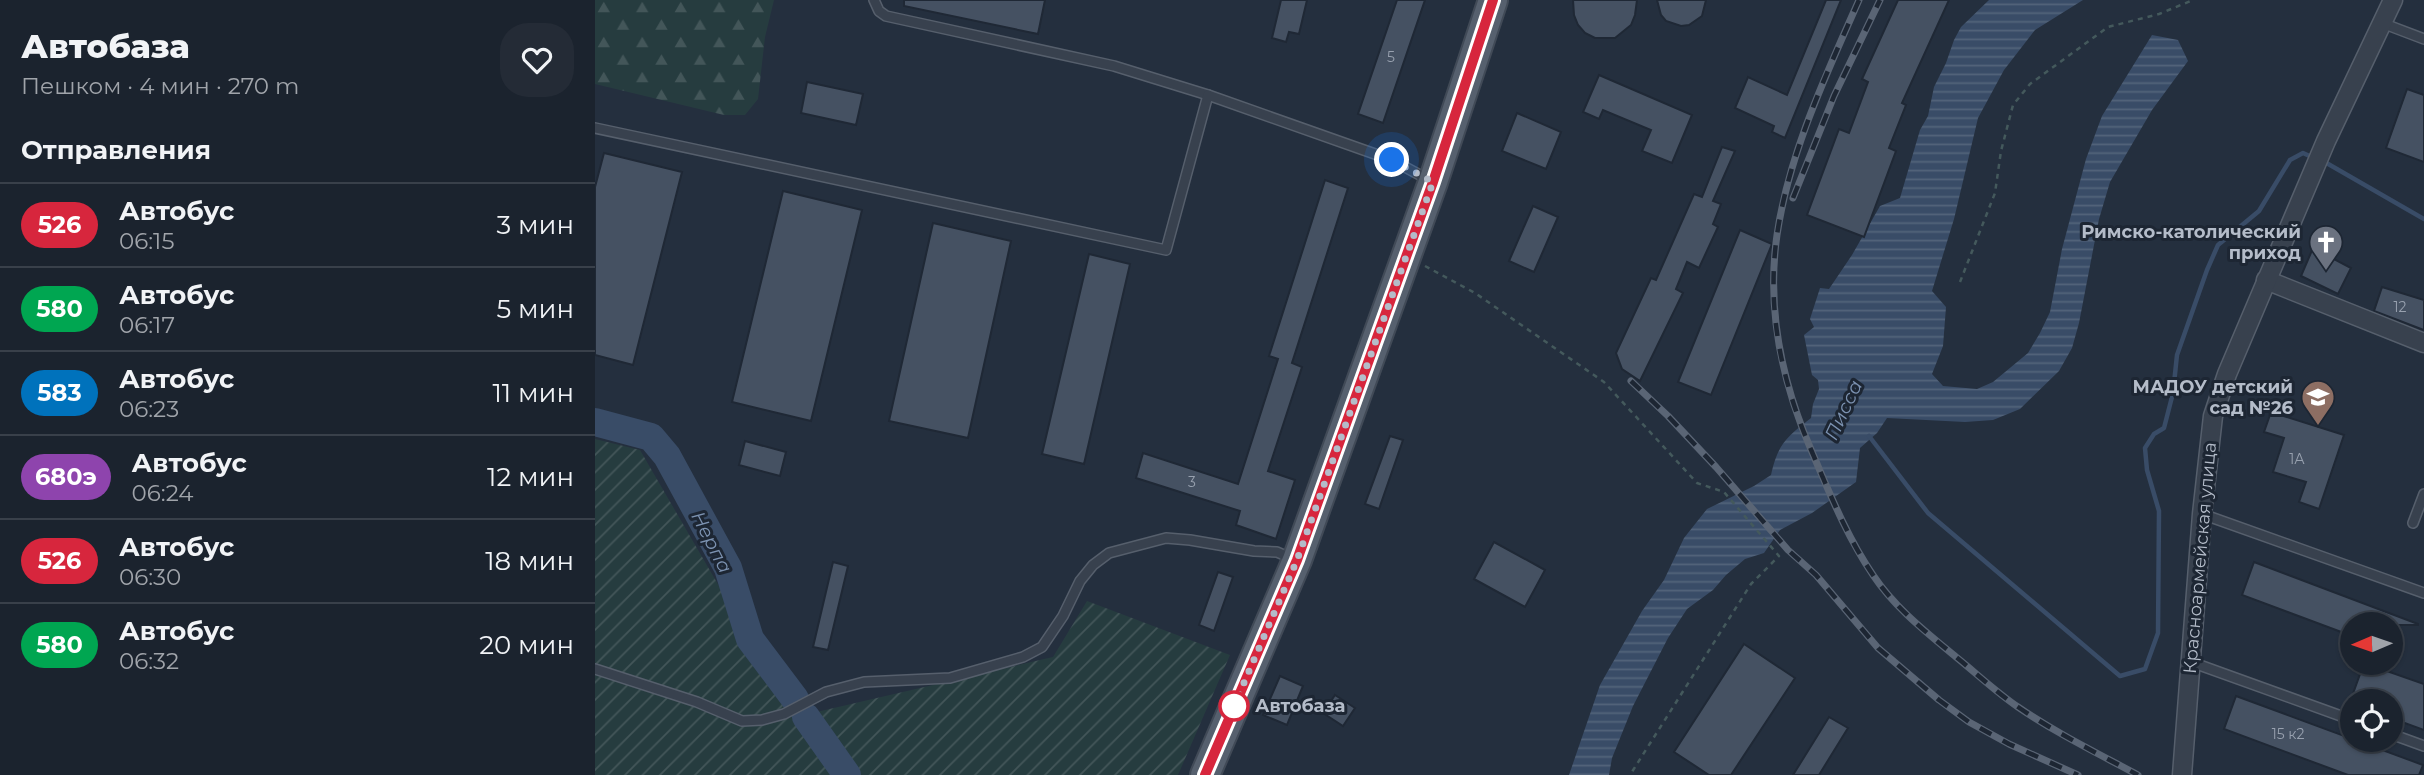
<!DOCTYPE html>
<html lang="ru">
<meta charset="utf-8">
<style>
body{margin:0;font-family:Montserrat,sans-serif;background:#242b36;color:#f1f3f6;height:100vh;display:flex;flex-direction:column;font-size:26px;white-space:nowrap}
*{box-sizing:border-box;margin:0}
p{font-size:23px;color:#a0a4aa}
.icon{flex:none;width:38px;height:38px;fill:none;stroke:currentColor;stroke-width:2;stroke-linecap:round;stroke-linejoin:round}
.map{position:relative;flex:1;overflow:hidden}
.panel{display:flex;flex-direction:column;background:#1b232e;width:595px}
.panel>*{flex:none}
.badge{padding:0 14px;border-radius:23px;font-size:24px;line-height:46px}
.needle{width:46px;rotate:268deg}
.tools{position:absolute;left:1745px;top:612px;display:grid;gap:14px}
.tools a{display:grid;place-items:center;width:63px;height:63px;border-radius:50%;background:#1b232e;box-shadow:0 2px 5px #0004,0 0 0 2px #39404a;font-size:35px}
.you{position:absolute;width:35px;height:35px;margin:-18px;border:5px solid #fff;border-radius:50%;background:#1a73e8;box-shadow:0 0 0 10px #1a73e833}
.map>.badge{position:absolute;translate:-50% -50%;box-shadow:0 0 0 4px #fff}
h2{padding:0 21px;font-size:26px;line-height:63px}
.round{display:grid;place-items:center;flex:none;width:74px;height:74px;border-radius:28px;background:#242b36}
.headline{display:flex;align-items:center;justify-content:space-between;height:119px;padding:0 21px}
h1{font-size:33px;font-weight:800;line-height:52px}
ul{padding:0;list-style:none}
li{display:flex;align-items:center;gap:21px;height:84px;padding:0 21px;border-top:2px solid #39404a}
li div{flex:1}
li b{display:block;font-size:26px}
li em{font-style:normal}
li .badge{min-width:77px;font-weight:700;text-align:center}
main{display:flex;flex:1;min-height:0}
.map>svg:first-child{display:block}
.forest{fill:url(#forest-firs)}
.garden{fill:url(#garden-furrows)}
.water{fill:url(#water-rules)}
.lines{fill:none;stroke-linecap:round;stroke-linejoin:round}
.stream{stroke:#394c67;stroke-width:4.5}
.river{stroke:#394c67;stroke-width:28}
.building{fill:#455162;stroke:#1f2835;stroke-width:2}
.lane-casing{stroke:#565f6c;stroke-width:12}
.street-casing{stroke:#565f6c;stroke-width:21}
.primary-casing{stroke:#414a57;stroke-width:32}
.path{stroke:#44595c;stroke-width:2.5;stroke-dasharray:5 5;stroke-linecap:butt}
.lane{stroke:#38414e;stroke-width:9}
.street{stroke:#38414e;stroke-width:18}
.primary{stroke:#56606e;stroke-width:28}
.rail-casing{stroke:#5a6575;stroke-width:7}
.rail{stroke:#1d2633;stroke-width:4.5;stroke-dasharray:13;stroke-linecap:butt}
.line-casing{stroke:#fff;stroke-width:16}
.line{stroke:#d7263d;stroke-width:10}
.walk{stroke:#b4bcc9;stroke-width:7;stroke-dasharray:0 12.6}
.stop-dot{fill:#fff;stroke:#d7263d;stroke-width:3.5}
.labels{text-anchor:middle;stroke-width:6;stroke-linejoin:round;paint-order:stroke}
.number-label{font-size:14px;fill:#98a1af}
.poi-label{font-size:18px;font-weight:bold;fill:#b4bcc9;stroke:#1d2633;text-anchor:end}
.street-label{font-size:18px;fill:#b4bcc9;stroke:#1d2633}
.stop-label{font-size:18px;font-weight:bold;fill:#b4bcc9;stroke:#1d2633;text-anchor:start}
.water-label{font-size:19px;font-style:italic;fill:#7c92b1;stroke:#1d2633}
</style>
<main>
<section class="panel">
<div class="headline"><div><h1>Автобаза</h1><p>Пешком · 4 мин · 270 m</p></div><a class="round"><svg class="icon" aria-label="heart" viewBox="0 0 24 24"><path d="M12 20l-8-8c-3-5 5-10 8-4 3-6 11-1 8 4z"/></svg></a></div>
<h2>Отправления</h2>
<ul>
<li><span class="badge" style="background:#d7263d;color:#fff">526</span><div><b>Автобус</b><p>06:15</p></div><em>3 мин</em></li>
<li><span class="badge" style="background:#00a651;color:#fff">580</span><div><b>Автобус</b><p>06:17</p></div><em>5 мин</em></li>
<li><span class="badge" style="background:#0072bc;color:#fff">583</span><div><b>Автобус</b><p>06:23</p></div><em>11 мин</em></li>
<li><span class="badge" style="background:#8e44ad;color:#fff">680э</span><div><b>Автобус</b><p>06:24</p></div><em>12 мин</em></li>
<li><span class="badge" style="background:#d7263d;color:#fff">526</span><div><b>Автобус</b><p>06:30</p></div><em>18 мин</em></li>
<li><span class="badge" style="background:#00a651;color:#fff">580</span><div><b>Автобус</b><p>06:32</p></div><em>20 мин</em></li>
</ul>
</section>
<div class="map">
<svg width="1829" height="775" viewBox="0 0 1829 775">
<defs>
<pattern id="forest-firs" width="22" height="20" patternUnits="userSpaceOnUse" patternTransform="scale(1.75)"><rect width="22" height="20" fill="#263c3f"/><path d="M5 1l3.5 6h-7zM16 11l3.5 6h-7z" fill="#435659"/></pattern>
<pattern id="garden-furrows" width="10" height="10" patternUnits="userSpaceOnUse" patternTransform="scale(1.75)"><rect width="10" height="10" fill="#263c3f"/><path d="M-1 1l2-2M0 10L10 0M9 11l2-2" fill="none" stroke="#435659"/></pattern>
<pattern id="water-rules" width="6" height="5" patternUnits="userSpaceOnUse" patternTransform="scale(1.75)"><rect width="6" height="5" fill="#394c67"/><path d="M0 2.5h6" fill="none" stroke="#53647b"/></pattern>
</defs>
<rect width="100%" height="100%" fill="#242f3e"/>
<path class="forest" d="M0,0H179L170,37L163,99L150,115H129L0,84Z"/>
<path class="garden" d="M0,439L45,450L200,717L458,657L492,601L635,655L583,775H0Z"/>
<path class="water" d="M1394,0H1488L1440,30L1409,70L1383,118L1359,219L1337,291L1351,307L1348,346L1337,374L1348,386L1382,389L1398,382L1433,353L1445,333L1455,312L1467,249L1491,159L1507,116L1557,35L1583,40L1593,61L1557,110L1515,182L1504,219L1484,323L1477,348L1464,371L1425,409L1398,420L1370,422L1292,418L1282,433L1265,448L1261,482L1217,513L1185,530L1169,553L1150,559L1131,575L1118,590L1092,609L1073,638L1038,706L1017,758L1014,775H974L1005,685L1047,611L1069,580L1089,538L1112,509L1159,486L1176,475C1183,443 1192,437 1216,418L1218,404L1224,389L1223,380L1217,375L1209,335L1219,327L1215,319L1225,288L1234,289L1257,255L1285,206L1305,198L1325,130L1333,116L1339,87L1351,63L1359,40L1366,27Z"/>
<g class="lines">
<g class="stream">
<path d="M1728,161L1829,219"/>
<path d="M1274,436L1333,513L1525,676L1550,669L1563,633L1564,511L1552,470L1550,448L1559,434L1569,428L1578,393L1582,355L1612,270L1623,245L1664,211L1695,160L1708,153L1719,158"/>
</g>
<g class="river">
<path d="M0,422L56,437L72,456L133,568L155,639L200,699"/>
<path d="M211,717L252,775"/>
</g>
</g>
<g class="building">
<path d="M309,0H450L443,34L309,6Z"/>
<path d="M686,0H712L704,34L694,32L691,42L677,38Z"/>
<path d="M802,0H830L788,123L763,114Z"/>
<path d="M978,0H1042L1040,15L1036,25L1020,38H1000L990,33L983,25L979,15Z"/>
<path d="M1062,0H1111L1107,16L1094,25L1086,26L1071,21L1066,15Z"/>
<path d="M1231,0H1246L1190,138L1177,132L1179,126L1140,108L1153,77L1192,95Z"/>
<path d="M1303,0H1354L1307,103L1311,105L1294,148L1301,151L1269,237L1212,215L1244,129L1254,133L1273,82L1267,79Z"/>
<path d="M1004,75L1097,115L1077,163L1047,151L1056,130L1008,110L1004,119L988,112Z"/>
<path d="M212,82L268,94L261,125L206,113Z"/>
<path d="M1812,89L1829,95V162L1791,148Z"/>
<path d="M922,113L966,132L951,169L907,151Z"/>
<path d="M1127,147L1140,151L1118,201L1126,204L1118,224L1123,227L1104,268L1092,262L1081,289L1088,293L1045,381L1027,369L1021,353L1056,278L1061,280L1099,194L1107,197Z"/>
<path d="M9,153L87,172L38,365L0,355V187Z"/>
<path d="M730,180L753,188L697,363L707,367L673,471L700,480L681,539L641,525L645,511L541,478L548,453L643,484L683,359L674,356Z"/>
<path d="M188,191L267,210L216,421L137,402Z"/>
<path d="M938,206L963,217L939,272L914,261Z"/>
<path d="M338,223L416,241L373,438L294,421Z"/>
<path d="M1145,230L1177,244L1116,395L1083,382Z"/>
<path d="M1718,248L1756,268L1743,294L1706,276Z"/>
<path d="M494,254L535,264L489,464L447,454Z"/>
<path d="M1787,287L1829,300V330L1779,311Z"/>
<path d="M1676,412L1749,435L1724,509L1704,502L1711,482L1678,472L1689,438L1669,432Z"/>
<path d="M795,436L808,440L784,509L770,504Z"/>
<path d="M150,441L191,452L185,476L144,465Z"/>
<path d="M899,542L950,570L930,607L879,579Z"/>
<path d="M238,562L253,566L233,650L218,647Z"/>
<path d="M1659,562L1823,624V625H1757V636L1647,595Z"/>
<path d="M623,572L638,577L619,631L604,625Z"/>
<path d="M1149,644L1200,678L1136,775H1114L1079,752Z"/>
<path d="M1769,663L1829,684V730L1796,718V702H1755Z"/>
<path d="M685,676L708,686L692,725L668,715Z"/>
<path d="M740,695L760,708L748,726L728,713Z"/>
<path d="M1641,696L1828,765L1824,775H1753L1629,729Z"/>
<path d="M1234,717L1253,728L1224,775H1198Z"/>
</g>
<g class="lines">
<defs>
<g id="lane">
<path d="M279,0L284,11L291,16L519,66L613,95"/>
<path d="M1787,23L1829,39"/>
<path d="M0,128L571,250L613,95L797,160L836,181"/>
<path d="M1607,514L1829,593"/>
<path d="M1818,523L1829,494"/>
<path d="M1596,662L1757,720"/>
<path d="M0,669L102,702L147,721L167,720L189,714L231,692L269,682L355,678L428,657L447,647L468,616L485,581L498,565L514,553L571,538L595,540L659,551L682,552L698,559"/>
<path d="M1796,734L1829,746"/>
</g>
<g id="street">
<path d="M1671,280L1829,343"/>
<path d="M1587,775L1607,514L1618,416L1632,374L1731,141L1798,0"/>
</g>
<path id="primary" d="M610,775L702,560L838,182L898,0"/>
</defs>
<use href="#lane" class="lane-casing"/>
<use href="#street" class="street-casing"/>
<use href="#primary" class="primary-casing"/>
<g class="path">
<path d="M830,266L880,293L1009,382L1102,483L1129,492L1184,556L1156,584L1035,775"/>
<path d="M1365,282L1400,193L1406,151L1418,105L1435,84L1513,27L1564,14L1598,0"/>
</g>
<use href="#lane" class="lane"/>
<use href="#street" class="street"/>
<use href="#primary" class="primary"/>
<defs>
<g id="rail">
<path d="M1264,0C1231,75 1194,153 1182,235C1171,311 1187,383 1217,452C1235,494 1252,537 1278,575C1300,608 1331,632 1361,657C1381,673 1401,692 1423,707C1461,733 1502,753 1543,775"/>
<path d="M1198,198L1239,96L1285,0"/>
<path d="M1036,381L1073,416L1121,467L1193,550L1221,575L1283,648L1344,700L1374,722L1414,744L1483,775"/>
</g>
</defs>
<use href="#rail" class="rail-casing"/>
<use href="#rail" class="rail"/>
</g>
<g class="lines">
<defs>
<path id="line" d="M610,775L702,560L838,182L898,0"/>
</defs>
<use href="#line" class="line-casing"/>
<use href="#line" class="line"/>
<path class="walk" d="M639,706L702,560L838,182L797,160"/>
</g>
<defs>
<symbol id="church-pin" viewBox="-11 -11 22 30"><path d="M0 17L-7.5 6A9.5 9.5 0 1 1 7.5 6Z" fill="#6b7280" stroke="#1d2633"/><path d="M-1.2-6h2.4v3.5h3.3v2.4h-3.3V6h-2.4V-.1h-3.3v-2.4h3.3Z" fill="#fff"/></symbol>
<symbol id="school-pin" viewBox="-11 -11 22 30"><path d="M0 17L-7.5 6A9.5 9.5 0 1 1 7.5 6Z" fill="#8d6e63" stroke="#1d2633"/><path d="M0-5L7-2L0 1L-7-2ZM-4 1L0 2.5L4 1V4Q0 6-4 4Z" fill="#fff"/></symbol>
</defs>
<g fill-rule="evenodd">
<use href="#church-pin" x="1712" y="223" width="38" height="52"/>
<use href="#school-pin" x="1704" y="378" width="38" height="52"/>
</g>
<circle class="stop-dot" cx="639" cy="706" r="14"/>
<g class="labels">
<g class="number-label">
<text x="796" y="62">5</text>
<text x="1805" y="312">12</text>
<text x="1702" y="464">1А</text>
<text x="597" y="487">3</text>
<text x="1693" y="739">15 к2</text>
</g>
<g class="poi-label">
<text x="1706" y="238">Римско-католический<tspan x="1706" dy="21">приход</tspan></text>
<text x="1698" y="393">МАДОУ детский<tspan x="1698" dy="21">сад №26</tspan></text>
</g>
<g class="street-label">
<text transform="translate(1605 558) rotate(-85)" y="6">Красноармейская улица</text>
</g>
<g class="stop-label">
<text x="660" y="712">Автобаза</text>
</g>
<g class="water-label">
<text transform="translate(1248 410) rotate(-65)" y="7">Писса</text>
<text transform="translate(117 542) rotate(63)" y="7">Нерпа</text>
</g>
</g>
</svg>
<div class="tools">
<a><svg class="needle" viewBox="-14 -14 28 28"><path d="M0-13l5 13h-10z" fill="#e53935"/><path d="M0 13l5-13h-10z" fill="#a0a4aa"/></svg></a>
<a><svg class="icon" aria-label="locate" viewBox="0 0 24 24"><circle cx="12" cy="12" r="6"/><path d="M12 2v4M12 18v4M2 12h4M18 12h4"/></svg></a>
</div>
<div class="you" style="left:797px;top:160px"></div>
</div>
</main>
